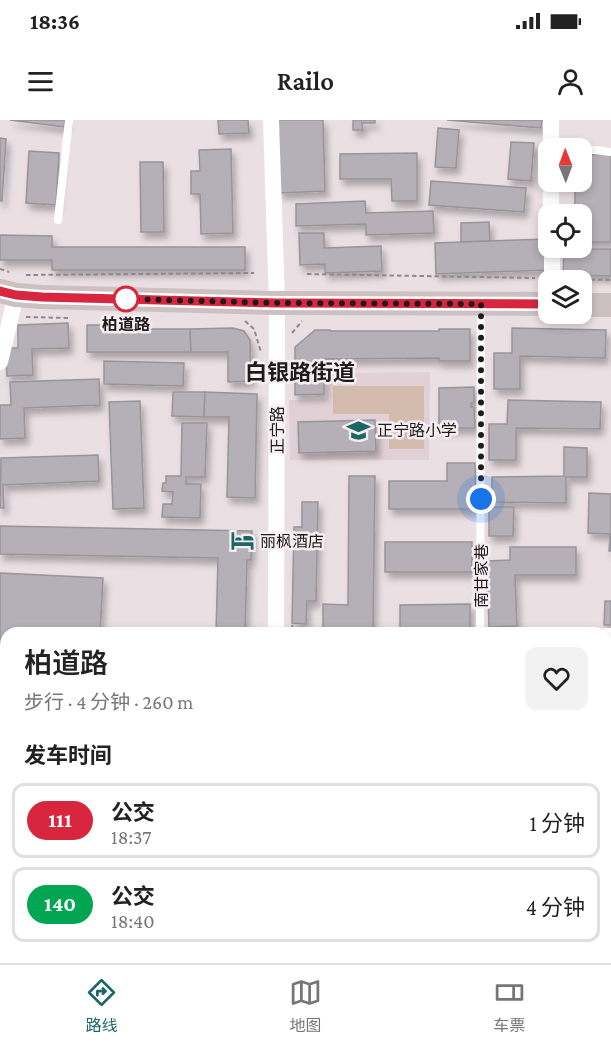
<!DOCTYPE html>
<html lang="zh">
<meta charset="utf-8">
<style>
body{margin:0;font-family:"Crimson Pro","Noto Sans SC",serif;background:#f2f2f2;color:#222;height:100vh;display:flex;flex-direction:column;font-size:22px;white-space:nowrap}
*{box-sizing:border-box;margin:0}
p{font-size:20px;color:#767676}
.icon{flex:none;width:33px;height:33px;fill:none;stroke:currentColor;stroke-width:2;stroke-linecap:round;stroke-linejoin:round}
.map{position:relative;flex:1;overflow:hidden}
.drawer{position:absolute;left:0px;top:507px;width:612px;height:336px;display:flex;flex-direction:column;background:#fff;border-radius:18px 18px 0 0;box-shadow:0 3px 9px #0003}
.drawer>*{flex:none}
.badge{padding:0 12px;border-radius:20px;font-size:21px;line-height:39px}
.needle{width:39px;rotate:359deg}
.fabs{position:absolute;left:538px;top:18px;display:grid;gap:12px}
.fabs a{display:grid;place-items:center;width:54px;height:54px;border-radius:12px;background:#fff;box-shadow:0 3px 9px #0003;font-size:30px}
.you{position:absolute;width:30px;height:30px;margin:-15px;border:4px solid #fff;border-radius:50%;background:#1a73e8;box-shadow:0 0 0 9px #1a73e833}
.map>.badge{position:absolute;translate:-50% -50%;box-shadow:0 0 0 3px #fff}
h2{padding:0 24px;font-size:22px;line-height:54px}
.round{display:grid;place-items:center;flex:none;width:63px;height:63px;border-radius:12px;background:#f2f2f2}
.overview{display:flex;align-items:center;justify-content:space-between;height:102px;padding:0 24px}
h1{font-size:28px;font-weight:600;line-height:45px}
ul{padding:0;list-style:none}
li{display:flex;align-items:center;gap:18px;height:75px;margin:0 12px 9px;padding:0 12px;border:3px solid #e0e0e0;border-radius:12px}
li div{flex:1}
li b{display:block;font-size:22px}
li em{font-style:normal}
li .badge{min-width:66px;font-weight:700;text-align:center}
.status{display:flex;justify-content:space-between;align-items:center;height:42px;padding:0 30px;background:#fff;direction:ltr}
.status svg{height:16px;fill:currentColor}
header{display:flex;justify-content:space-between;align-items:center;height:78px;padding:0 24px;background:#fff;font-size:27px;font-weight:600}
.tab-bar{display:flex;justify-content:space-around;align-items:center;height:84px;border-top:2px solid #e0e0e0;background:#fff;font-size:16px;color:#767676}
.tab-bar a{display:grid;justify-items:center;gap:3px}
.tab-bar .active{color:#1a6866}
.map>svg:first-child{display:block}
.built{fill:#e2d0d7}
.green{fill:#d3bbad}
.building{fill:#b5b0b7;stroke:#99949a;stroke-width:1.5;filter:url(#shadow)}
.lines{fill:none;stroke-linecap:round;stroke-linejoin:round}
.path{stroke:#90898b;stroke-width:2;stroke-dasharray:4.5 3;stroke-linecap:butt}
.lane{stroke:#fff;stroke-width:8}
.street{stroke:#fff;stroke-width:16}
.secondary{stroke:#cdc0c0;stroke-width:24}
.line-casing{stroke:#fff;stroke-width:14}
.line{stroke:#d7263d;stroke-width:9}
.walk{stroke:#1e1b1c;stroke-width:6;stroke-dasharray:0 10.8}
.stop-dot{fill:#fff;stroke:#d7263d;stroke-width:3}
.labels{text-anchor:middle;stroke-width:5;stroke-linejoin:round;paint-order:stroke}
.stop-label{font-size:16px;font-weight:bold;fill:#1e1b1c;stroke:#f7eef1}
.street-label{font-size:16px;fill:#1e1b1c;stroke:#f7eef1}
.poi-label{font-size:16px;fill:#1e1b1c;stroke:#f7eef1;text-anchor:start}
.district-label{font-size:22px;font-weight:bold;fill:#1e1b1c;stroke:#f7eef1}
</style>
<div class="status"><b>18:36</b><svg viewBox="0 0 49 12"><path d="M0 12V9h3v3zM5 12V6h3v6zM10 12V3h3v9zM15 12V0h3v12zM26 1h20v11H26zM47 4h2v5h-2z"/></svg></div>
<header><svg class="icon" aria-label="menu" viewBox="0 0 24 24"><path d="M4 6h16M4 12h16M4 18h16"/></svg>Railo<svg class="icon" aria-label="person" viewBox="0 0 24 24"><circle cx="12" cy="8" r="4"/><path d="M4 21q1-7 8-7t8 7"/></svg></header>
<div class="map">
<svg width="611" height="843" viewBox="0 0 611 843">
<defs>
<filter id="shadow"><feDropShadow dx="3.5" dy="6" stdDeviation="3" flood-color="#0004"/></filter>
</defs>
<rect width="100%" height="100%" fill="#eae0e4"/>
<g class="built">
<path d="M430,252L429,340H290L289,280L327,279L328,253Z"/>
<path d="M606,792L611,793V843H298V837H606Z"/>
</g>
<g class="green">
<path d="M333,266H424V329H389V294H333Z"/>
<path d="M426,837H547V843H425Z"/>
</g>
<g class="building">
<path d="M10,0H65L64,7Z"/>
<path d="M218,0H248L249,13L219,14Z"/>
<path d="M278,0H323L325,71L280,73Z"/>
<path d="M353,0H375V3H362L363,10H353Z"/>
<path d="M447,0H542L541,8Z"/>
<path d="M438,8L459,10L456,48L435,47Z"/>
<path d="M0,18L6,19L2,81H0Z"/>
<path d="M511,22L534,23L531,61L508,59Z"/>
<path d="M231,29L233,113L201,114L200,74H191V51H200L199,30Z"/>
<path d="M29,31L59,33L56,85L26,83Z"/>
<path d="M417,33V81H392L391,59H340V34Z"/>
<path d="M611,34V122H582V94H575V62H582V35Z"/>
<path d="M140,42H163L164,112H141Z"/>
<path d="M431,61L526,68L524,92L429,85Z"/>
<path d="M365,81L366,93L433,91L434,113L366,115V104L296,106V84Z"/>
<path d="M489,102L490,121L461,122V103Z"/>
<path d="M299,113H324V128L381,126L382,151L325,153V144L300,145Z"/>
<path d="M0,115L52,116V127H245V150H52V140H0Z"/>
<path d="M546,119L547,150L436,154L435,123Z"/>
<path d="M564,129H611V156L563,155Z"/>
<path d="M68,203L69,228L32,229L33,255L7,256L5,228H18V205Z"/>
<path d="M87,205H129V209H190L191,232H87Z"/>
<path d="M233,208L244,211L250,220L251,261L228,262V232H191L190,209Z"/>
<path d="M512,208L606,210L605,238L520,236V269H494V233H512Z"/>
<path d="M439,209H470V241H439V238L324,239V274L295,275V227L315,210H330V211H439Z"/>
<path d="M104,241L184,243L183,266L104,264Z"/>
<path d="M99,259L100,285L24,288L25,318L0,319V285H11L10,262Z"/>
<path d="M474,267V283H471V287H474L475,308H439V268Z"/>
<path d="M173,272H205L204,297L172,296Z"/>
<path d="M205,272L257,274L255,378L227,377L229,297H204Z"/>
<path d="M508,280L601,282L600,309L516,308V340H489V304H507Z"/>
<path d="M140,281L144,388L113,389L109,282Z"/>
<path d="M375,300L376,331L299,333L298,302Z"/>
<path d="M182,303H207L205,357H186V364H201L200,398L162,397L163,384H172L173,372L162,371L163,363H166V356H181Z"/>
<path d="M564,327L587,328V357H566V383L492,382V357L564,356Z"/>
<path d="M98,335L99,361L3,365L4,388H0L1,338Z"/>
<path d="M447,343H475L476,389H389V361H447Z"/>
<path d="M349,356H375L373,509H323V484L348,485Z"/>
<path d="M589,373L611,374V431H609L610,414L588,413Z"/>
<path d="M302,382H318L316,481H307L306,504L292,503L294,407H302Z"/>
<path d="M489,387H514L513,416H489Z"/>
<path d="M0,406L252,411L251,440H247L245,513H216L218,438L0,434Z"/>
<rect x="385" y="422" width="87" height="30"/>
<path d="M510,427H576V455H515L517,506L489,507L487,441L510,440Z"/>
<path d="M0,453L103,458L100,513H6V528H0Z"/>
<path d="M605,481H611V505H604Z"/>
<path d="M470,484V508L400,509V485Z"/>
<path d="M0,584L6,585V614L0,613Z"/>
<path d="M6,738V773L0,780V745Z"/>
<rect x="606" y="756" width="5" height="26"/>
<path d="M606,815H611V837L606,836Z"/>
</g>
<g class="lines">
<g class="path">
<path d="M0,149L9,152"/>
<path d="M307,154L535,158"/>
<path d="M26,155L254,153"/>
<path d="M568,159L611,160"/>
<path d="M26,197L68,198"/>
<path d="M245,201L254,209L261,232"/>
<path d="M557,202H572"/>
<path d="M292,213L302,201"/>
<path d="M292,505L293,508L306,511L320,512L470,510"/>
<path d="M491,510H593"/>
</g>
<g class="lane">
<path d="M551,25L611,32"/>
<path d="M58,100L69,0"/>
<path d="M480,513L481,184"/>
<path d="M606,787H611"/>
<path d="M0,805L6,798"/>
<path d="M412,843V837"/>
<path d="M564,843L565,837"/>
</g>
<g class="street">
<path d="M271,0L277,183L276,513"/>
<path d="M551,28V0"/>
<path d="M551,62V94"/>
<path d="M552,128V160"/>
<path d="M0,242L16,175"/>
<path d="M606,516H611"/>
<path d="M0,549H6"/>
<path d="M286,837V843"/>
</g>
<g class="secondary">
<path d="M0,171L16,175L42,177L277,183L549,184"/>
<path d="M582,185H611"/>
</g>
</g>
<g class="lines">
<defs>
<path id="line" d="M0,171L16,175L42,177L277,183L549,184"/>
</defs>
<use href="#line" class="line-casing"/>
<use href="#line" class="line"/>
<path class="walk" d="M126,179L277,183L481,184V379"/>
</g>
<defs>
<symbol id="school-bare" viewBox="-9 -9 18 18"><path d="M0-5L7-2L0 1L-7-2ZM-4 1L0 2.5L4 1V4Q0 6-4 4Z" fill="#1a6866" stroke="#f7eef1" stroke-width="2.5" paint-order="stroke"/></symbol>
<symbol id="hotel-bare" viewBox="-9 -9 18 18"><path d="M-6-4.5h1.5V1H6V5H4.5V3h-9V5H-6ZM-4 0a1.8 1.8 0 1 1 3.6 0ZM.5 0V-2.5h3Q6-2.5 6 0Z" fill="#1a6866" stroke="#f7eef1" stroke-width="2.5" paint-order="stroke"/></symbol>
</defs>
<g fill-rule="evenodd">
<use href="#school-bare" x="342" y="294" width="33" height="33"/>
<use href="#hotel-bare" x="226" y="404" width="33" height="33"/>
</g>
<circle class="stop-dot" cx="126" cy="179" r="12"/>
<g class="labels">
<g class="stop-label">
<text x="126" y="210">柏道路</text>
</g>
<g class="street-label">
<text transform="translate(277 310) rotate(-90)" y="6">正宁路</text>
<text transform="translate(481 456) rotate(-90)" y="6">南甘家巷</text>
</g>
<g class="poi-label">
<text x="377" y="316">正宁路小学</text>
<text x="260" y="427">丽枫酒店</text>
</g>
<g class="district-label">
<text x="300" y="260">白银路街道</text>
</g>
</g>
</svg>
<div class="fabs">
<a><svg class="needle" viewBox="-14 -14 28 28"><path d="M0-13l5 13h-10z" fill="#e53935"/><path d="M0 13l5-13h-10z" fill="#767676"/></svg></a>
<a><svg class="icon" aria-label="locate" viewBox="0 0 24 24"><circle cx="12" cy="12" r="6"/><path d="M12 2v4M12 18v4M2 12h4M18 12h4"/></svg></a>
<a><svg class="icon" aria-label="layers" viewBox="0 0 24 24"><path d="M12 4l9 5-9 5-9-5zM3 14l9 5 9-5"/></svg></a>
</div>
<div class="you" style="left:481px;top:379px"></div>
<section class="drawer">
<div class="overview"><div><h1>柏道路</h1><p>步行 · 4 分钟 · 260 m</p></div><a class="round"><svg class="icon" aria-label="heart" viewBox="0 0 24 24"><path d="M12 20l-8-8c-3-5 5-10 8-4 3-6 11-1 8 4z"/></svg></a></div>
<h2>发车时间</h2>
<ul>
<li><span class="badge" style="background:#d7263d;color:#fff">111</span><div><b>公交</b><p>18:37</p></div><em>1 分钟</em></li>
<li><span class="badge" style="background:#00a651;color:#fff">140</span><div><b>公交</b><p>18:40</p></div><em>4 分钟</em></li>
</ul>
</section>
</div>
<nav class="tab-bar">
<a class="active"><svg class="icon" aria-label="directions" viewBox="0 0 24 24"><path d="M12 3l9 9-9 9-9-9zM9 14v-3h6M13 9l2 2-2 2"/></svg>路线</a>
<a><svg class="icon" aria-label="map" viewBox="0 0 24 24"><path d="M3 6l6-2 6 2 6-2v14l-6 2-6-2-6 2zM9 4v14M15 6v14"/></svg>地图</a>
<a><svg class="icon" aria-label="tickets" viewBox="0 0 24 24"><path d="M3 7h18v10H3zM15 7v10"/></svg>车票</a>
</nav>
